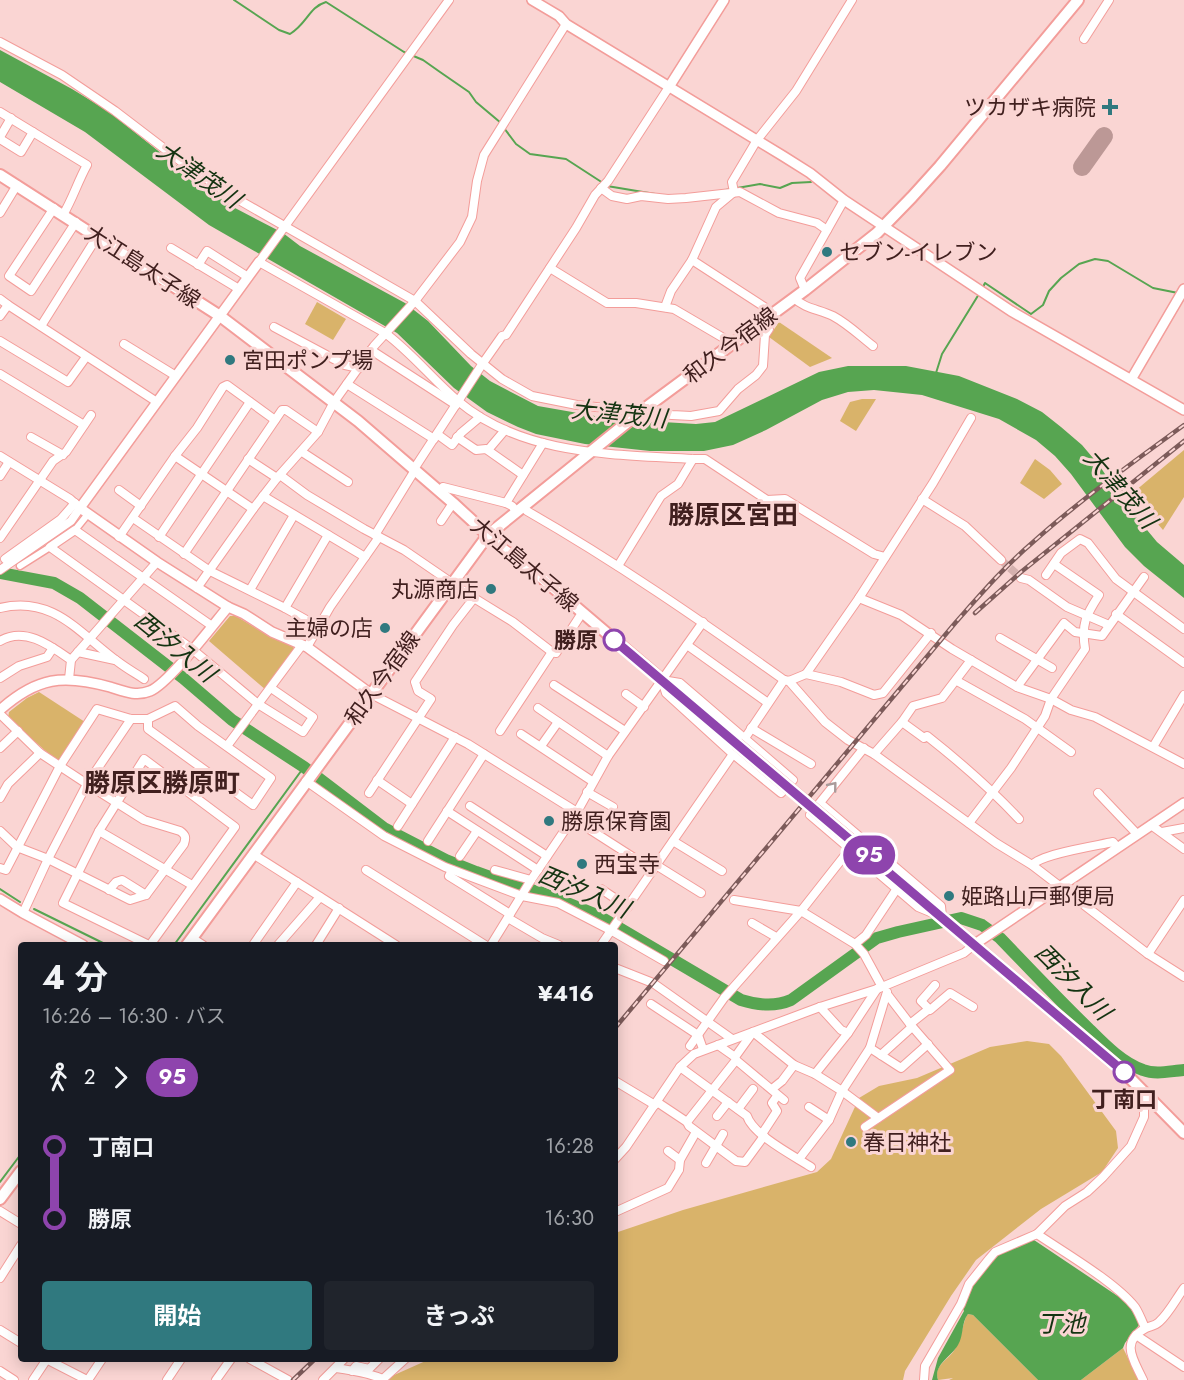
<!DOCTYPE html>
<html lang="ja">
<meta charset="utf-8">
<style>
body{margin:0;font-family:Jost,"Noto Sans JP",sans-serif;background:#20242c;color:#f1f3f6;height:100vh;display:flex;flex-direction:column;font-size:22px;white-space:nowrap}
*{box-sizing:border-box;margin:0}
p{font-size:20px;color:#9ea1a6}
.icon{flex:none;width:33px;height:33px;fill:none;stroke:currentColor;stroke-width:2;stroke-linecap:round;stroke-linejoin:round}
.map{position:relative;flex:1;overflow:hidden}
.sheet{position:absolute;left:18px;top:942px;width:600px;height:420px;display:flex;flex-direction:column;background:#171b24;border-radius:6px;box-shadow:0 3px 15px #0003}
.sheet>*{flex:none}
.badge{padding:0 12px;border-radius:20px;font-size:21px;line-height:39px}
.map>.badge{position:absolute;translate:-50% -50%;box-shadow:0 0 0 3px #fff}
.legs{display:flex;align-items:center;gap:9px;height:66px;padding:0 24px;font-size:20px}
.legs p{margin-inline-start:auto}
.head{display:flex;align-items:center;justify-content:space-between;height:102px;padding:0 24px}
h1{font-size:33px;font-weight:700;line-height:45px}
.button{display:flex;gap:12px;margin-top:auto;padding:12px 24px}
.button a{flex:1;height:69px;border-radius:6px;background:#30797f;color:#fff;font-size:24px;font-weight:700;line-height:69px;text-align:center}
.button a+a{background:#20242c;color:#f1f3f6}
ul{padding:0 24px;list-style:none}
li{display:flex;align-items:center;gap:21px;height:72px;font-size:22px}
li i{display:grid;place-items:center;width:9px;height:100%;margin:0 8px;background:currentColor}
li i::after{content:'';width:15px;height:15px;margin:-8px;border:4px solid;border-radius:50%;background:#171b24}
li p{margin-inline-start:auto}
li:first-child i{background:linear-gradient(#0000 50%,currentColor 0)}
li:last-child i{background:linear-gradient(currentColor 50%,#0000 0)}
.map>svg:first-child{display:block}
.green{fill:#d9b36a}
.water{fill:#57a551}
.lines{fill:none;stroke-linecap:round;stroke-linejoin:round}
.stream{stroke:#57a551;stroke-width:2}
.river{stroke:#57a551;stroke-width:12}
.taxiway{stroke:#bc9896;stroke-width:18}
.minor-tunnel{stroke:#d5b1af;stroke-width:8;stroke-dasharray:8 4;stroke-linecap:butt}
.pedestrian-casing{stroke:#f39d9a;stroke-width:9}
.minor-casing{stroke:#f39d9a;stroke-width:10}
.tertiary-casing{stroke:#f39d9a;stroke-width:12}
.secondary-casing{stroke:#f39d9a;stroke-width:14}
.pedestrian{stroke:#fff;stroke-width:6}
.minor{stroke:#fff;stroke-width:8}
.tertiary{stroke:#fff;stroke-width:9}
.secondary{stroke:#fff;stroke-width:10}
.rail-casing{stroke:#7d5b5a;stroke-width:4.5}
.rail{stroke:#fad5d3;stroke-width:2;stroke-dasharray:7;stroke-linecap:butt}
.secondary-bridge-casing{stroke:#f39d9a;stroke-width:14;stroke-linecap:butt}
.secondary-bridge{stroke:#fff;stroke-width:10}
.oneway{stroke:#aa9b9a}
.line-1-casing{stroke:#fff;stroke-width:14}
.line-1{stroke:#8e44ad;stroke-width:9}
.poi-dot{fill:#30797f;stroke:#fad5d3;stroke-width:2}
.stop-1-dot{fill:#fff;stroke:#8e44ad;stroke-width:3}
.labels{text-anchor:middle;stroke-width:6;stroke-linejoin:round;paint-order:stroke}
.poi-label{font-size:22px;fill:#41201f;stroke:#fad5d3;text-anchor:start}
.street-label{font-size:22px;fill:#41201f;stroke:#fad5d3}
.stop-label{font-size:22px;font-weight:bold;fill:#41201f;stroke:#fad5d3;text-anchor:end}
.water-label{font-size:24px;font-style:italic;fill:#143311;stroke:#fad5d3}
.quarter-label{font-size:26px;font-weight:bold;fill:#41201f;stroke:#fad5d3}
</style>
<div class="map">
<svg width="1184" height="1380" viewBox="0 0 1184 1380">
<rect width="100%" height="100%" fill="#fad5d3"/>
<g class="green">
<path d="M317,302L346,319L333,340L305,324Z"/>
<path d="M779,322L832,358L810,367L769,337Z"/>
<path d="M862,399H876L856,431L840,421L850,402Z"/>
<path d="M1184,450V497L1163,530L1140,503L1135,491Z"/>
<path d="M1035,459L1050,470L1062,484L1044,499L1020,483Z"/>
<path d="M230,616H236L272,638L293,646L294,651L266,690L209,641Z"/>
<path d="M39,692L85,722L61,760L57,761L8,718L9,712L27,698Z"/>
<path d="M1027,1041L1049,1044L1061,1056L1116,1131L1118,1148L1102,1172L1041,1209L976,1260L951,1296L905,1371L903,1380H383L430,1359H615V1233L683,1210L817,1172L831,1159L859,1098L879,1086L917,1078L990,1047Z"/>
<path d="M968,1314L973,1315L1038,1380H949L953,1378L938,1380C933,1365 949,1360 955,1349C961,1340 962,1327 966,1317Z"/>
<path d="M1123,1348L1139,1380H1081Z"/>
</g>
<g class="water">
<path d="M0,50L72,89L108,111L186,173L235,208L283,233L300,246L405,303L428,321L471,366L490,381L538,406L612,419L696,424L715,422L819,372L848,366H906L959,376L1017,399L1042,412L1061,427L1082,445L1099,465L1123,501L1157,542L1184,565V598L1144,566L1125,547L1071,474L1055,456L1036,440L999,419L922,395L874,390L848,392L822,400L766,430L733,445L704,451H650L585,444L536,434L518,427L487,412L454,388L397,333L209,225L85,132L0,82Z"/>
<path d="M1031,1238L1125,1301L1136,1316L1139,1325L1125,1343L1123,1348L1081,1380H1038L973,1315L968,1314C961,1323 964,1335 958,1345C951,1357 933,1365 938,1380H932L938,1358L964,1311L962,1307L972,1285L996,1253Z"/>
</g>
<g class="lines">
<g class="stream">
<path d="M234,0L279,30L290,34C307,24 309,7 326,2L404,52L423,60L440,72L469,92L476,102L501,123"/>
<path d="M504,128L516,144L530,154L566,159L603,183"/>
<path d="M607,186L655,194"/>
<path d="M720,191L760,184L780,188L792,183L811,182"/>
<path d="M982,289L985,283L1031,314L1043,305L1049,291L1061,278L1079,264L1095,259L1108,261L1153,288L1178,293"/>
<path d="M936,373L942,354L979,294"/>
<path d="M0,576L3,575"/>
<path d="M0,889L20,902"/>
<path d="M34,909L107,945"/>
<path d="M174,945L304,767"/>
<path d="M0,1182L21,1154"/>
</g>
<path class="river" d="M0,573L54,583L80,598L183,678L232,720L304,767L384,828L446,860L476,872L518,887L540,892L597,915L741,1000C757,1005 775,1007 791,1000L877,938L898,932L961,918L982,925L1000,938C1029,968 1058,999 1088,1028C1103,1043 1122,1063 1143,1070C1156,1075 1170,1071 1184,1070"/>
<path class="taxiway" d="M1082,167L1104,136"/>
<path class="minor-tunnel" d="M1001,560L1021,578"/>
<defs>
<g id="pedestrian">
<path d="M75,530L88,514"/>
<path d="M20,566L50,547"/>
</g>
<g id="minor">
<path d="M449,0L259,262L385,333C412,353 433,380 458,401C523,456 613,454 693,459H705L767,500L785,499L874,554L885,557"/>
<path d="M1084,39L1109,0"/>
<path d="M0,42L62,75L115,111L187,166L232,196L415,301L471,354L502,379L532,396L577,405L672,415L691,416L719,411L738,389L756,375L763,366L765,335L769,329L766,318"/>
<path d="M0,112L87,165C78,181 73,198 63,215"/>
<path d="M0,137L11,118"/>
<path d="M0,139L21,152L33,132"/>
<path d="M601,188L612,196L627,199L641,196L668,199L686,198L740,192L779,213L817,223L827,230"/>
<path d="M54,208L9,276L31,291L76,222"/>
<path d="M0,213L17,185"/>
<path d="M171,248L239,289"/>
<path d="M198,265L207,251L248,277"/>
<path d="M550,268L607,303H636L674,309L732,343"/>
<path d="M805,290L800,278L844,200"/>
<path d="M794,298C805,309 819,309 833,316C848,324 860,336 873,346"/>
<path d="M0,299L8,305L0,316"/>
<path d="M8,305L157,402"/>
<path d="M665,307L671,291L692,260"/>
<path d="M770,315L766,308L692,260L716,207L734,192L732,182L757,140L796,91L852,0"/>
<path d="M41,326L97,237"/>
<path d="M274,327L345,365L359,368"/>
<path d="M0,341L68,382L86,357"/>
<path d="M124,344L176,376"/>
<path d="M371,350L456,405"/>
<path d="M0,374L84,425"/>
<path d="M347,384L434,439"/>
<path d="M437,434L452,445L461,433L480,417"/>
<path d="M31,437L63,455"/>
<path d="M457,437L476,450L486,449L523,475"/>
<path d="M488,450L505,430"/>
<path d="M302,452L348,482"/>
<path d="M0,456L70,499L80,508L71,521L0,570"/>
<path d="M175,456L253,509"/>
<path d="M248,459L277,478"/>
<path d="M414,469L483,363L502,336L506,335L576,228L595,195L608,181L669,87"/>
<path d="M280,475L307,495L364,529L404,550L474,598L513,622L552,652L556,653L582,613"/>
<path d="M0,476L9,462"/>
<path d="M119,490L141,506"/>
<path d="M439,491L443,487L506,503L512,506L516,511"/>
<path d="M263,496L365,557"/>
<path d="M922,499L965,526L1001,560"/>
<path d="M506,503L543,443"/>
<path d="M523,506L527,511C616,562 700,620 784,680"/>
<path d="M133,518L210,571L285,608L319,627"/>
<path d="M441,521L453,503"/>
<path d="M375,535L415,470"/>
<path d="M119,537L175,456L197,428L223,387L227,385L275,420"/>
<path d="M159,537L250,402"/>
<path d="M0,538L53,461L66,452L91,415"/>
<path d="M184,554L282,410H286L318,432"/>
<path d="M5,559L61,519L75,503"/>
<path d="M618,566L661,496L678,484L693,459"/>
<path d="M1046,575L1061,553L1080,539L1088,543L1116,579L1184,629"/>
<path d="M1021,578L1029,580L1067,607L1109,625"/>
<path d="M197,588L253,509L277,478L318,432L334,402L374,346L415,301L460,242L472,217L477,181L484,155L566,24"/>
<path d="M250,590L294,515"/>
<path d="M859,598L901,615L952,649L1017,687L1051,699L1071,710L1095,717L1184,764"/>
<path d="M0,608C53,595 79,633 117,661C126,668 135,673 144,679"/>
<path d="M285,608L328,535"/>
<path d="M1116,614L1184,663"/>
<path d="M212,626L75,530L50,547L192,649L258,704L303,732L313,717L271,688"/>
<path d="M1000,638L1052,668"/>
<path d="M0,641C25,626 51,646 71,660L69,679"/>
<path d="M687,645L768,703"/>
<path d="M307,647L330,607L379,537"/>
<path d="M78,652L115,660"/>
<path d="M71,660L157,562"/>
<path d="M806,674L841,682L874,695L883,693L931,633"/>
<path d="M0,678L19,666L47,657L53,648"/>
<path d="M662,680L680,683L793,780L781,793L733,754L666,693Z"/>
<path d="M789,681L825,722L848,740L874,754L996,843L1032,865L1148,954L1184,977"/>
<path d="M957,681L1025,719L1071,752"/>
<path d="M554,685L625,731"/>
<path d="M1017,687L1064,623L1075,632L1102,636L1144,577"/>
<path d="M371,694L468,744L577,812"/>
<path d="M626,694L644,707"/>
<path d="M538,708L608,756"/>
<path d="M0,714L40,753L87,784L144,820L180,831C186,835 186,838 184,844L146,895L130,900L48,859L17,847L0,831"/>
<path d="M902,722L924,738L927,736C960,762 991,789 1019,819"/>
<path d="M751,728L811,764"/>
<path d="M500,731L552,652"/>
<path d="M521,734L592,781"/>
<path d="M745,738L784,680L789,681L806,674L859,598L933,483L971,418"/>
<path d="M227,746L302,645"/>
<path d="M541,746L558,722"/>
<path d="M1153,747L1184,695"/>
<path d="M0,748L18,731"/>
<path d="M874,754L902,722L913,706L942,698L971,660"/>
<path d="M377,780L412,804"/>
<path d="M306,781L384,836L445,867L522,896L558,903L612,931L664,961"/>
<path d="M587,792L613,807"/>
<path d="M369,793L431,699L418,691L415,682L453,625L474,598"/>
<path d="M1098,793L1137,834"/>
<path d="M193,795L208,774"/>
<path d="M0,798L8,784L40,753"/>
<path d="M820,803L941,906L942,917L918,907L810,815L864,748"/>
<path d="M470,806L547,856"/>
<path d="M447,811L538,870"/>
<path d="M572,818L653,870"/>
<path d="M969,823L1011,768L1045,716L1051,699L1085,649C1081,624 1086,615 1099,595L1054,564"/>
<path d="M1151,825L1184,849"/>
<path d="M398,826L455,737"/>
<path d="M99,831L192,885"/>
<path d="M1162,832L1184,828"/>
<path d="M428,841L484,754"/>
<path d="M673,841L722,871"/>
<path d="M253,854L396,945"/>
<path d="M460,856L477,831"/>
<path d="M656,865L701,893"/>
<path d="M1032,865C1041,854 1095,846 1113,842L1117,847"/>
<path d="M0,868L6,870L60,766L97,709L131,719H148L175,706L198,726L271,778L253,805L148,729V719"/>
<path d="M366,870L485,945"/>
<path d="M452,870L449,876L510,914"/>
<path d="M495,870L531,880"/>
<path d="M601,889L628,907"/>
<path d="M109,890L116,882L122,880L146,895"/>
<path d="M734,900L801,911L855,944L864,954L882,987"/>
<path d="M23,913L48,859L87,784L131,719"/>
<path d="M508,918L542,938L559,945"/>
<path d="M752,923L776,937"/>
<path d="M192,938L203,945"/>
<path d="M855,944L866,935L896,890"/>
<path d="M149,945L63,903L99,831L144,759L235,827L150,945"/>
<path d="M253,945L297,882"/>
<path d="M278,945L320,897"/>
<path d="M316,945L339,908"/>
<path d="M491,945L531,880L577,812L608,756L703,622"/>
<path d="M601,945L733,754"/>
<path d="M1148,954L1184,900"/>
<path d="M615,968L653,983L732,1039"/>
<path d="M935,985L921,1001L930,1010L950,993L973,1007"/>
<path d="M651,1004L698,1035L703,1049"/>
<path d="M820,1007L841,1030L848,1033"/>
<path d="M910,1024L929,1009"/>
<path d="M718,1045L735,1057"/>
<path d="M690,1046L724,998L801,911L849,850"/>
<path d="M870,1048L901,1068L928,1044"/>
<path d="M881,1055L912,1027"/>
<path d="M736,1060L784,1100"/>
<path d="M680,1067L747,1116C753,1135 794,1156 811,1167"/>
<path d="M815,1074L848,1033L877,989"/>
<path d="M615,1081L655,1105"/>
<path d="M772,1089L782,1081L794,1065"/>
<path d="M657,1102L687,1122"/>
<path d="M809,1107L829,1120"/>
<path d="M738,1109L753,1089"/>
<path d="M717,1116L728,1102"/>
<path d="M865,1127L950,1070L910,1024L887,994"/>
<path d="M762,1134L777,1111L772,1103L777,1096"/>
<path d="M764,1136L745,1162L736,1161L689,1126L687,1122L736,1060L735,1057L753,1032L794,1065L815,1074L842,1091L878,1118"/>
<path d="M668,1151L680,1160"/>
<path d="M615,1159L626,1147L680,1067L694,1054L820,1007L877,989L964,953L975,944"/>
<path d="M799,1159L829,1120L842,1091L870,1048L887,992"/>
<path d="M706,1163L723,1134"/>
<path d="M0,1211L21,1224"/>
<path d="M615,1212L668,1188L679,1170L680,1160L696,1132"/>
<path d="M1037,1234C1065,1253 1115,1282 1135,1307C1139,1313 1142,1321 1145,1328"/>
<path d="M0,1278L21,1245"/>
<path d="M0,1330L21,1343"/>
<path d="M1136,1335L1184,1367"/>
<path d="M46,1359L87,1380"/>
<path d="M250,1359L288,1380"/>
<path d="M336,1368C354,1371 366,1372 383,1379L405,1359"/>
<path d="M0,1371L14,1380"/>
<path d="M352,1371L356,1366L369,1369L379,1359"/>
<path d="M33,1380L47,1359"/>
<path d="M88,1380L102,1359"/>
<path d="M167,1380L181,1359"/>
<path d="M216,1380L231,1359"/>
<path d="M323,1380L344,1359"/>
<path d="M924,1380L925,1366L961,1304L969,1284L989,1259L995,1252L1037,1234L1065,1206L1087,1192L1103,1177L1131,1146L1144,1117V1092"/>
<path d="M1143,1380C1134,1360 1119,1342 1146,1328C1150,1326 1155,1326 1159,1322C1169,1313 1176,1299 1184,1288"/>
</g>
<g id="tertiary">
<path d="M532,0L559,16L566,24L783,156L810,173L844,200L1011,311L1184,410"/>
<path d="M669,87L724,0"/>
<path d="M259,262L80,508L157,562L228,607L244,614L272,632L307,647L371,694"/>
<path d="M1132,378L1184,289"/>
<path d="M0,710C37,677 63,674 110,687C123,691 136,697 150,691C169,683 212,626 228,607"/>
<path d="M0,899L23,913L83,945"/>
<path d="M975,944L1184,803"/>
</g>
<g id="secondary">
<path d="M0,175L220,316L358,421L453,503L503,549L536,573L737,744"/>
<path d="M860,848L1124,1072L1184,1133"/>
<path d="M187,945L488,535L640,412L805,290L877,233L912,197L940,166L1078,0"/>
<path d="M0,1199L21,1171"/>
</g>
</defs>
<use href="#pedestrian" class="pedestrian-casing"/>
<use href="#minor" class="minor-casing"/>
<use href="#tertiary" class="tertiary-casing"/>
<use href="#secondary" class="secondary-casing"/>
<use href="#pedestrian" class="pedestrian"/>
<use href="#minor" class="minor"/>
<use href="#tertiary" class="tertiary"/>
<use href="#secondary" class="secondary"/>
<defs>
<g id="rail">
<path d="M975,613L1021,572L1184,441"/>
<path d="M615,1028L956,622C980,595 1004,567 1032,543C1080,500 1132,463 1184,425"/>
<path d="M293,1380L315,1359"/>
</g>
</defs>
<use href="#rail" class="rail-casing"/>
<use href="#rail" class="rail"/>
<defs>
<path id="secondary-bridge" d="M737,744L860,848"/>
</defs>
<use href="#secondary-bridge" class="secondary-bridge-casing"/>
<use href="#secondary-bridge" class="secondary-bridge"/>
</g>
<defs><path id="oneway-chevron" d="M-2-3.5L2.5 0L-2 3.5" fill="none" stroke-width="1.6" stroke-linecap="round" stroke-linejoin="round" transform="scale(1.5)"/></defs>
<use class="oneway" href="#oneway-chevron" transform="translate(833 786) rotate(-51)"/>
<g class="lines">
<defs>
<path id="line-1" d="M614,640L1124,1072"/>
</defs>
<use href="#line-1" class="line-1-casing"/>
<use href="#line-1" class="line-1"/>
</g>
<g class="poi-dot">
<path d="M1107 98h6v6h6v6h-6v6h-6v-6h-6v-6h6z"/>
<circle cx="827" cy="252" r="6"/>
<circle cx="230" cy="360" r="6"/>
<circle cx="491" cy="589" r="6"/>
<circle cx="385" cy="628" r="6"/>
<circle cx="549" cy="821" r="6"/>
<circle cx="582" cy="864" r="6"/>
<circle cx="949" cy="896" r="6"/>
<circle cx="851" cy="1142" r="6"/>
</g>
<g class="stop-1-dot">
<circle cx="614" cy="640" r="10"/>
<circle cx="1124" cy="1072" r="10"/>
</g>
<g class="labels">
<g class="poi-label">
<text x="1096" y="115" text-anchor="end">ツカザキ病院</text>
<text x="839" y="260">セブン-イレブン</text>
<text x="242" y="368">宮田ポンプ場</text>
<text x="479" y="597" text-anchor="end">丸源商店</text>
<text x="373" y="636" text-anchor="end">主婦の店</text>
<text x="561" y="829">勝原保育園</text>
<text x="594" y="872">西宝寺</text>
<text x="961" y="904">姫路山戸郵便局</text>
<text x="863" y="1150">春日神社</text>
</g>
<g class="street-label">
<text transform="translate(143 266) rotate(33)" y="8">大江島太子線</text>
<text transform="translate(730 345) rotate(-37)" y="8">和久今宿線</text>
<text transform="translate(525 564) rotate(40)" y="8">大江島太子線</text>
<text transform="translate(382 678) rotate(-54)" y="8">和久今宿線</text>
</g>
<g class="stop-label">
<text x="598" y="648">勝原</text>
<text x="1124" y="1107" text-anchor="middle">丁南口</text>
</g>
<g class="water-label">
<text transform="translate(199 175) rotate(35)" y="8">大津茂川</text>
<text transform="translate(619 414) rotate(6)" y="8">大津茂川</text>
<text transform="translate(1120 489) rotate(49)" y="8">大津茂川</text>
<text transform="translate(175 647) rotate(39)" y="8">西汐入川</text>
<text transform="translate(584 892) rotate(23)" y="8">西汐入川</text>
<text transform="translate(1073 982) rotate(45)" y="8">西汐入川</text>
<text x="1061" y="1332">丁池</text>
</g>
<g class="quarter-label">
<text x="733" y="524">勝原区宮田</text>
<text x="162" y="792">勝原区勝原町</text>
</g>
</g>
</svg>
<b class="badge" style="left:869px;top:855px;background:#8e44ad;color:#fff">95</b>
<section class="sheet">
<div class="head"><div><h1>4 分</h1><p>16:26 – 16:30 · バス</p></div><b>¥416</b></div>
<div class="legs"><svg class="icon" aria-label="walk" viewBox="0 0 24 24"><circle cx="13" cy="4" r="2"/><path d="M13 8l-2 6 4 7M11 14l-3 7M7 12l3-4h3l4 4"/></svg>2<svg class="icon" aria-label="forward" viewBox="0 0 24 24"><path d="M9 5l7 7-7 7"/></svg><b class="badge" style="background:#8e44ad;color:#fff">95</b></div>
<ul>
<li><i style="color:#8e44ad"></i><b>丁南口</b><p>16:28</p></li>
<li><i style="color:#8e44ad"></i><b>勝原</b><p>16:30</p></li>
</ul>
<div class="button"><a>開始</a><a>きっぷ</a></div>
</section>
</div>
